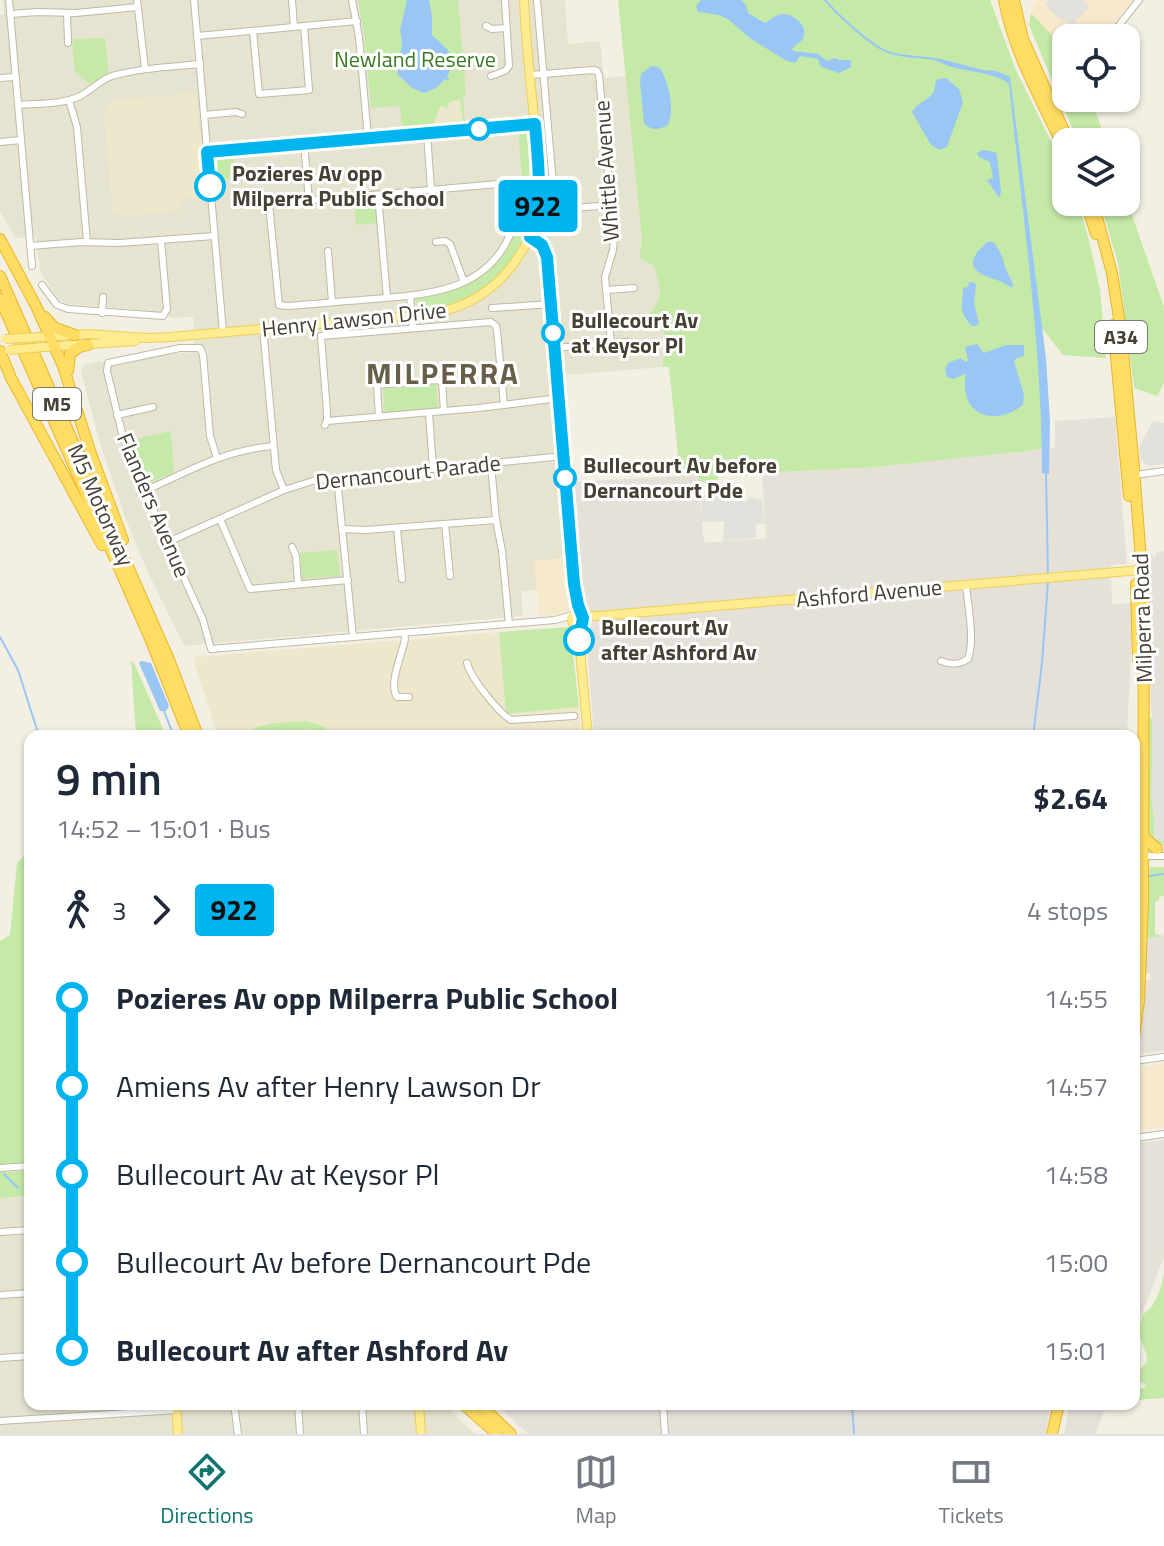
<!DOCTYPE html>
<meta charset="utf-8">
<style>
body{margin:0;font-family:"Titillium Web",sans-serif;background:#f2f2f3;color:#1f2937;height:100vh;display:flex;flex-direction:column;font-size:30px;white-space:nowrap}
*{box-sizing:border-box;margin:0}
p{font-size:26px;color:#747a83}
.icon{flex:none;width:44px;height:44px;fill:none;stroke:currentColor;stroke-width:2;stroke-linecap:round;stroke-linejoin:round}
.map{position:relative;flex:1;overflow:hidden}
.panel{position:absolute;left:24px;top:730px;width:1116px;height:680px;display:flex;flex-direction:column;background:#fff;border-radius:16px;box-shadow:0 2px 6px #0004}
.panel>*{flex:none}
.badge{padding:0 16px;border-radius:6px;font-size:28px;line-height:52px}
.fabs{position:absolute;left:1052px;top:24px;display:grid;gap:16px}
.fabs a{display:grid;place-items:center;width:88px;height:88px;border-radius:16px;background:#fff;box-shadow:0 2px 6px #0004;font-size:40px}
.map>.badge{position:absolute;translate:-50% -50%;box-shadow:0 0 0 4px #fff}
.legs{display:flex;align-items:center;gap:12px;height:88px;padding:0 32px;font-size:26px}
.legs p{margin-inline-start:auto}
.overview{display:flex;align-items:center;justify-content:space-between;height:136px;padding:0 32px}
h1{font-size:44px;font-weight:600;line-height:60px}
ul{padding:0 32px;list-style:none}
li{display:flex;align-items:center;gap:28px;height:88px;font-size:30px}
li i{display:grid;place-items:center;width:12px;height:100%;margin:0 10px;background:currentColor}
li i::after{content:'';width:20px;height:20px;margin:-10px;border:6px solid;border-radius:50%;background:#fff}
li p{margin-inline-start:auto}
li:first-child i{background:linear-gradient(#0000 50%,currentColor 0)}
li:last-child i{background:linear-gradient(currentColor 50%,#0000 0)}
.dock{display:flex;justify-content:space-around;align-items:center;height:112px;border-top:2px solid #e0e1e3;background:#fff;font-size:22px;color:#747a83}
.dock a{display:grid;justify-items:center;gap:4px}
.dock .on{color:#0f766e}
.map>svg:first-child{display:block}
.residential{fill:#e7e3d1}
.commercial{fill:#f7e9cc}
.industrial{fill:#e5e0d8}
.education{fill:#ede7cc}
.green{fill:#c5eaa8}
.parking{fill:#e3e1dc}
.water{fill:#9ac6f5}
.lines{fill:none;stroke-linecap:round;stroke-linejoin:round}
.stream{stroke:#9ac6f5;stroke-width:2}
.minor-casing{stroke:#bfb9a5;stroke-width:8}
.major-casing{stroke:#ebcf59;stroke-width:10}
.highway-casing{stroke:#e7b629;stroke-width:12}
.minor{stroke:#fff;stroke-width:6}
.major{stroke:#ffeb90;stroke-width:8}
.highway{stroke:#ffdc62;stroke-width:10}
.major-bridge-casing{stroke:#ebcf59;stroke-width:10;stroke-linecap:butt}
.major-bridge{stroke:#ffeb90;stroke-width:8}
.line-1-casing{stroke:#fff;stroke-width:18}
.line-1{stroke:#00b5ef;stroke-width:12}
.stop-1-dot{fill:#fff;stroke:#00b5ef;stroke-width:4}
.labels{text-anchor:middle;stroke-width:6;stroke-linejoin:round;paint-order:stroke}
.shield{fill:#fff;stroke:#7d7970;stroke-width:2}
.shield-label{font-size:20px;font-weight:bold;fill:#454033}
.park-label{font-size:22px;fill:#3a7a23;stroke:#fff}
.street-label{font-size:22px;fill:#454033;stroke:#fff}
.stop-label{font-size:22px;font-weight:bold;fill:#454033;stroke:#fff;text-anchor:start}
.district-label{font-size:30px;font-weight:bold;letter-spacing:2px;fill:#685f49;stroke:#fff}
</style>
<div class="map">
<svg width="1164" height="1434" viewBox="0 0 1164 1434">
<rect width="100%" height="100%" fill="#f3f0e3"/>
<g class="residential">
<path d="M3,0H565L568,44L600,41L604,78L627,76L642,239L639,258L654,266L659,283L660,299L647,318L664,333L665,352L662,367L557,376L564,456L559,474L566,558L534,562L537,590L521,591L523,616L184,646L145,566L127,522L102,450L81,372L84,365L100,361L115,366L169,354L194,352L193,317L172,318L160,312L66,304L58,299L40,271L36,237L16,238L0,211V15L4,14Z"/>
<path d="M27,1170H30V1404H444L475,1434H0V1198L29,1196Z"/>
</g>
<g class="commercial">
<path d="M1037,0H1133L1103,38H1066V50L1031,13V5Z"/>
<path d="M566,558L572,611L568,615H539L534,561Z"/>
<path d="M1164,1063V1127L1134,1131V1068Z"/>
</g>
<g class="industrial">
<path d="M1115,417L1127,564L1111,565L1112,604L1133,603L1127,736H594L586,634L590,624L589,610L583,605L570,482L698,475L704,543L766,538L762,473L877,467L1055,448V421Z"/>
<path d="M1164,551V721H1152V712L1151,711L1148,554L1152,553L1153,556H1156V553Z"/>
<path d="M1164,936V1051L1140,1054L1136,1049L1144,1014L1146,980H1150V974L1147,973V938Z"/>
<path d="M1164,1140V1257L1134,1334V1143Z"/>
<path d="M496,1404H1051L1045,1434H528Z"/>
<path d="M1070,1404H1107L1095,1434H1064Z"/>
</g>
<g class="education">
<path d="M196,93L205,197L180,199V211L122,217L121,214H113L104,117L111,100Z"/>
<path d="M461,99L463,124L433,126L440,106Z"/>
<path d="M499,632L506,714L579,707L581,736H218L194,663V657Z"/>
</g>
<g class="green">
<path d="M358,0H458L466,94L463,97L465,123L463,124L460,99L448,103V108L440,106L433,126L402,129L400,106L371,108L364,33Z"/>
<path d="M618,0H990L1015,68L1066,172V202H1078L1089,241L1100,289L1106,358L1063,355L1037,322L1045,448L1036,450L877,467L762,473L756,466L748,476L719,471L717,485L699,481L698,475L680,476L669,367H662L665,352L664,333L647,318C663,294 662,294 654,266L639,258L642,239Z"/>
<path d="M1031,13L1066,50V98H1091L1106,142H1078L1029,25Z"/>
<path d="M105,38L109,74L91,85L75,72L72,39Z"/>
<path d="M518,129L528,128L532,131C534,153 537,176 535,198C527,259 484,305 423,310L415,301L416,297C430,295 445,294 458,288C482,278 509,252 516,226C521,211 517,193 522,177Z"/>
<path d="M233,153L235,179L214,180L212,157L216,155Z"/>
<path d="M370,197L374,199L378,223L356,225L354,199Z"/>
<path d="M1126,198L1164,307V383L1157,396L1134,388L1118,263L1100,202H1126Z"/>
<path d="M436,384L438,409L385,414L383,389Z"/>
<path d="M171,431L174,472L149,483L146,482L129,441Z"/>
<path d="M337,550L340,576L302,579L300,553Z"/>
<path d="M570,627L579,707L506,714L499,632Z"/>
<path d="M131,661L134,663L166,736H136Z"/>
<path d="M1152,718V760H1155L1152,800L1155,801L1152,802L1157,816L1155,840L1164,841V846L1150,839L1149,835L1147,804V720Z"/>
<path d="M306,721L323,726L334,736H325L311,729L243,736C260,721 285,723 306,721Z"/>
<path d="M30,850V1163L0,1165V941L10,935L17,863Z"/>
<path d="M1150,867H1164V896L1159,897V900L1155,902V934L1164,936L1147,938V973L1144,972Z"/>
<path d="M26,1171L29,1196L0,1198V1172Z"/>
<path d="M1164,1274V1398L1134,1400V1391L1144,1388L1146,1385L1137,1380V1371C1156,1360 1142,1350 1140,1335C1139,1327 1141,1322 1143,1314C1157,1306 1160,1289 1164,1274Z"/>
</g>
<g class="parking">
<path d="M1050,0H1083L1090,7L1072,25L1066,20L1063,22L1045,5Z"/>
<path d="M1153,421L1164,423V464L1148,466L1140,459L1139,447Z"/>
<path d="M715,495L747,502L749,497L762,500L765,523L756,525V538L723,541L724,521L702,522L701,496Z"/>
<path d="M1152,721H1164V841L1154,840V817L1157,816H1154L1151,802L1155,800H1151L1152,762L1155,761L1152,760Z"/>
</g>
<g class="water">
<path d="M407,0H429L432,17V35C446,50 459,52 447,77L449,79L448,81L445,79L436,88L424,93L412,88L397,74L402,43L400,30Z"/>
<path d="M701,0H741L746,5L748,13L765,23C770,20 775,15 782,14C794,13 811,28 802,40C799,43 795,45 792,49L794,51L818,54L827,61L835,58L839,60H851V67L839,73L821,67L818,59L800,56L795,63L787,61L751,39L729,20L719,15L698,12L696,6Z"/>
<path d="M937,58L983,70L996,71L1010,77L1046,358L1050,421L1049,474L1042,473C1042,343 1022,213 1009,84C996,73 972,72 956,68C949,67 943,63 936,61Z"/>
<path d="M651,66L659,67C669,81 675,109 668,125C660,130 650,131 644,123L640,83L641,74Z"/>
<path d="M946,78L959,89L963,102L947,147L940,150L931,145L912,112C919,100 937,99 935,82L939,79Z"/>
<path d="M983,150L995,152L997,156L1001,192L999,198L987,180L993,178L990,162L979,157L977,153Z"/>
<path d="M989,241L995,243L1002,256L1005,267L1013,284L1012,288C1008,286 1004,283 1000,281C990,277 966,273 975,256C977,251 984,245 989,241Z"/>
<path d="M969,282L975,283L976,285L974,303L979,323L976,326H972C957,311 963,304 963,288L968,287Z"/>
<path d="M977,344L984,353L1006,345H1024V356L1017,358L1014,361L1024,395L1023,405C992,428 958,414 966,373L954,379L947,377L945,370L948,363L960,358L966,362L968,360L965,347Z"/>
<path d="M141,661L151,663L169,706L166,711H160L139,663Z"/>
</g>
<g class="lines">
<g class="stream">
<path d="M825,0C838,15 871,46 888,52C904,58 922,56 938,60"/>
<path d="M1046,474L1048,576"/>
<path d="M0,637L18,670L39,736"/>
<path d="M164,711L173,734"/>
<path d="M1033,736L1042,663L1048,582"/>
<path d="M1148,876L1164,874"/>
<path d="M4,1174L18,1188"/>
<path d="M852,1404L854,1434"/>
</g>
<defs>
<g id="minor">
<path d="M9,0L32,266"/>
<path d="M137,0L145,69"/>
<path d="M194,0L223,332"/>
<path d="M292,0L294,27"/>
<path d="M352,0L359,37L368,138"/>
<path d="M537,0L555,207L561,209L611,205"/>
<path d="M67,13L68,43"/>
<path d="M10,14L38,12L76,13L137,7"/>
<path d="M486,26L492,29L506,28"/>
<path d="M253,31L259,94L309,90L304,26"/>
<path d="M197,36L357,21"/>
<path d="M1109,38L1139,0"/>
<path d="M530,75L593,70L597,71L599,75L614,238L613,250L605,277L611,343"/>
<path d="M491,76L505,71L509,66L505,0"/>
<path d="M0,78L16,77"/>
<path d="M69,100L77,127L87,242"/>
<path d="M18,105C38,103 62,105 80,96C92,90 100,80 112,76C140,68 171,67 200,64"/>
<path d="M204,115L236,112L242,114"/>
<path d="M427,133L431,190"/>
<path d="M0,142L21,140"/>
<path d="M304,143L309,201"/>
<path d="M207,152L535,124"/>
<path d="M510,183L517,185C523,197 518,214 513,227C491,291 431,294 374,299C345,301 316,304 287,306L279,305L269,204Z"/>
<path d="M378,195L387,298"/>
<path d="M436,242L445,241L450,244L464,282"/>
<path d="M30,246L81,242L119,243L214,236"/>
<path d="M328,251L332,302"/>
<path d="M42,285L57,305L68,309L163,316L167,309L161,240"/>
<path d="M606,290L634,288"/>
<path d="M410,296L413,328"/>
<path d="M492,308L551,304"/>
<path d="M102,313L103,297"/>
<path d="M263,328L276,470L284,490"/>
<path d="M555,348L626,342L639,344"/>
<path d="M444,411L442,382L448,378"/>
<path d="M429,413L433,469"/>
<path d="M117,415L153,407"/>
<path d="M379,417L377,385L437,380L442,382"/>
<path d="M327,421L479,408L559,398"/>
<path d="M325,425L327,421V412L321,336L491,322L496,326L497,331L504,405"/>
<path d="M217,458L210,436L203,355L200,348H180L108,363L107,371L122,433L130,458L203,620L211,649L555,620L573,615"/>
<path d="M491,464L496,520L502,551L509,624"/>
<path d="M1135,475L1164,471"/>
<path d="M337,478L353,637"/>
<path d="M145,491C188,471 225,450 273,446"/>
<path d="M220,519L250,589L348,580"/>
<path d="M445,524L450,576"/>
<path d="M397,528L402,579"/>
<path d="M342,529L365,530L496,520"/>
<path d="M168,542L284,490L316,480L564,456"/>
<path d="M292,547L296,556L298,584"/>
<path d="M404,633L405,639C402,655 388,684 397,697H409"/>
<path d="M941,661C951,665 959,665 968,659C975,639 968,607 966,585"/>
<path d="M467,663C471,678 497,711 511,720L574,716"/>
<path d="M1144,856H1164"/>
<path d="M1134,1061L1164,1057"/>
<path d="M1134,1138L1164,1134"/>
<path d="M0,1168L30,1166"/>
<path d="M0,1232L30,1230"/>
<path d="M0,1295L30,1293"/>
<path d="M0,1358L30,1356"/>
<path d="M234,1404L238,1434"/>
<path d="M298,1404L300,1434"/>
<path d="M362,1404L364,1434"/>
<path d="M663,1404L665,1434"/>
<path d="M0,1421L177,1410"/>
</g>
<g id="major">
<path d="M530,237L542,245L547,257L575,594L580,614"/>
<path d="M40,337L89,334L147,338L170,337L421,315C460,311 491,295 514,263C525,247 534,233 537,214C541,189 538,165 536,140C532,94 526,47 524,0"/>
<path d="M44,347L135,341"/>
<path d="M582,615L597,616L1141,570"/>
<path d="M581,624L579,640L588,736"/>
<path d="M579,639L571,618L577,613L583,617"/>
<path d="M176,1404L178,1434"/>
<path d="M419,1404L421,1434"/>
</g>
<g id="highway">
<path d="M1004,0C1014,54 1043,103 1066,152"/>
<path d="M1014,0L1023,39L1069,142"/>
<path d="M1086,202L1096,234"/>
<path d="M1093,202L1112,273L1121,331L1134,468L1144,600L1143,903L1139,1001L1134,1037"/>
<path d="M0,239L36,306L63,366L90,451L123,540"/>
<path d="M0,276L170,662L198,736"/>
<path d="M0,299L149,636L189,736"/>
<path d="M45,317L55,328L75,335"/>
<path d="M1113,325L1129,496"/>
<path d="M0,351L11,378L102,545"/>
<path d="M68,371L70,354L79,347L88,345"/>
<path d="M1136,584L1138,660"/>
<path d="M1144,837L1157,849"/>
<path d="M1134,948L1137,752"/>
<path d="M463,1404L497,1434"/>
<path d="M479,1404L511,1434"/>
<path d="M1052,1434L1059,1404"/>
</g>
</defs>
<use href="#minor" class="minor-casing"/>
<use href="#major" class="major-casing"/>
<use href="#highway" class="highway-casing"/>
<use href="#minor" class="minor"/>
<use href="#major" class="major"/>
<use href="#highway" class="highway"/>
<defs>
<g id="major-bridge">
<path d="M5,339L40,337"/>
<path d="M9,350L44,347"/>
</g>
</defs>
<use href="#major-bridge" class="major-bridge-casing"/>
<use href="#major-bridge" class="major-bridge"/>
</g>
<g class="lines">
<defs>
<path id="line-1" d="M210,186L207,152L535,124C538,162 544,200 530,237L542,245L547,257L574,584L578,605L583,618L579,640"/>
</defs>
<use href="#line-1" class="line-1-casing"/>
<use href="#line-1" class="line-1"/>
</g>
<g class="stop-1-dot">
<circle cx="479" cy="129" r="10"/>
<circle cx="210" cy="186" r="14"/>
<circle cx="553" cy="333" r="10"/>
<circle cx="565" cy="478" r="10"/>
<circle cx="579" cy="640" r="14"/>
</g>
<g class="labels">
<g class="shield">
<rect x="1095" y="321" width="52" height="32" rx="6"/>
<rect x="33" y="388" width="48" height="32" rx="6"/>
</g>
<g class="shield-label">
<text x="1121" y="344">A34</text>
<text x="57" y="411">M5</text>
</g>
<g class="park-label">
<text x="415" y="67">Newland Reserve</text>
</g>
<g class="street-label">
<text transform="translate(606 171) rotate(-94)" y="8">Whittle Avenue</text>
<text transform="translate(354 319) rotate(-6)" y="8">Henry Lawson Drive</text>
<text transform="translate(408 472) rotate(-6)" y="8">Dernancourt Parade</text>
<text transform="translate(101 505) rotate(66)" y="8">M5 Motorway</text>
<text transform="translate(154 505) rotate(67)" y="8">Flanders Avenue</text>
<text transform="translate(869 593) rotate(-5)" y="8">Ashford Avenue</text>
<text transform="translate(1142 618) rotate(-92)" y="8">Milperra Road</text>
</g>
<g class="stop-label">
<text x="232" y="181">Pozieres Av opp<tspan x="232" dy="25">Milperra Public School</tspan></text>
<text x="571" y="328">Bullecourt Av<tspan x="571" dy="25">at Keysor Pl</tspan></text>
<text x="583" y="473">Bullecourt Av before<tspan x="583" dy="25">Dernancourt Pde</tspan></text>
<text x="601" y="635">Bullecourt Av<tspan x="601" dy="25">after Ashford Av</tspan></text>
</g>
<g class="district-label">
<text x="443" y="384">MILPERRA</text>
</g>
</g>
</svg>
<div class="fabs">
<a><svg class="icon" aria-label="locate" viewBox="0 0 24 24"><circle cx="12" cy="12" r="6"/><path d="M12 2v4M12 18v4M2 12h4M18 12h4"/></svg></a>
<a><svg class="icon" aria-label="layers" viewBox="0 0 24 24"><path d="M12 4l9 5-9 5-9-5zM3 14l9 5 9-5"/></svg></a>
</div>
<b class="badge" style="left:538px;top:206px;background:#00b5ef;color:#111">922</b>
<section class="panel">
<div class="overview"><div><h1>9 min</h1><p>14:52 – 15:01 · Bus</p></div><b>$2.64</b></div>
<div class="legs"><svg class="icon" aria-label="walk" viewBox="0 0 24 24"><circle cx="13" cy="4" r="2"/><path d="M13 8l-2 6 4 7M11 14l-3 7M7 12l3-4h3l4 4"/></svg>3<svg class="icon" aria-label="forward" viewBox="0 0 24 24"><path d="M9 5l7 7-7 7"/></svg><b class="badge" style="background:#00b5ef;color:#111">922</b><p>4 stops</p></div>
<ul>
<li><i style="color:#00b5ef"></i><b>Pozieres Av opp Milperra Public School</b><p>14:55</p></li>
<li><i style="color:#00b5ef"></i><span>Amiens Av after Henry Lawson Dr</span><p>14:57</p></li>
<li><i style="color:#00b5ef"></i><span>Bullecourt Av at Keysor Pl</span><p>14:58</p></li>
<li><i style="color:#00b5ef"></i><span>Bullecourt Av before Dernancourt Pde</span><p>15:00</p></li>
<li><i style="color:#00b5ef"></i><b>Bullecourt Av after Ashford Av</b><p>15:01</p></li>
</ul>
</section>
</div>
<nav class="dock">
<a class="on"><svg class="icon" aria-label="directions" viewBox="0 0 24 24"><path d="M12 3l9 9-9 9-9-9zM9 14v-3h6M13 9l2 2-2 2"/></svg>Directions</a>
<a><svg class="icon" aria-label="map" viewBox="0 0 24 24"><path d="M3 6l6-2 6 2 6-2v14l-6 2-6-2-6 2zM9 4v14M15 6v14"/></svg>Map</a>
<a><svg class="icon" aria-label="tickets" viewBox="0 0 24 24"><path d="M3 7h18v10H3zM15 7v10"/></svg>Tickets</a>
</nav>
